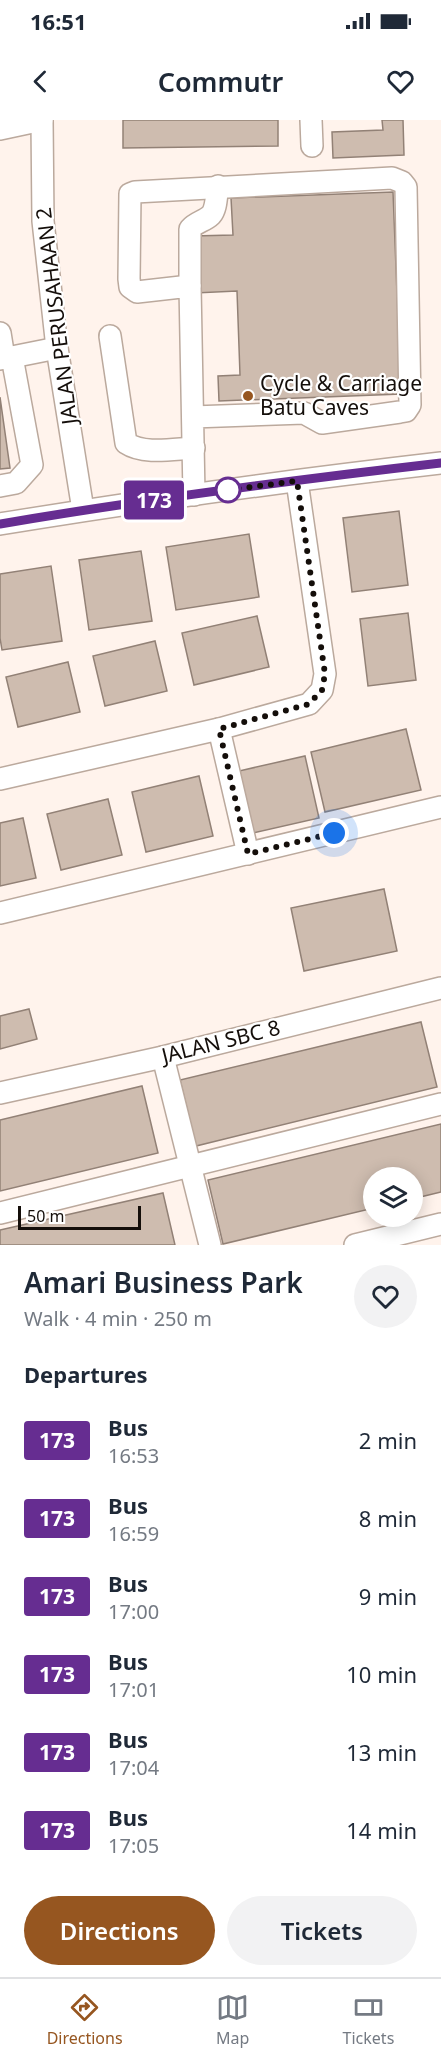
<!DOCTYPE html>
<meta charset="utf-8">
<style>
body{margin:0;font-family:"Noto Sans",sans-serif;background:#f2f2f3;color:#1f2937;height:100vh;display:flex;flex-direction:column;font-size:22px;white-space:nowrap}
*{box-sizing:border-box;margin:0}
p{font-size:20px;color:#747a83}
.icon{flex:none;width:33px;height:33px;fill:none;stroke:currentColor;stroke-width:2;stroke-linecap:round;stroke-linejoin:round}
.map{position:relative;height:1125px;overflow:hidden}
.panel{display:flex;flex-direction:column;background:#fff;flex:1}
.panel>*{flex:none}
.badge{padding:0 12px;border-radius:4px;font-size:21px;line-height:39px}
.controls{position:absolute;left:363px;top:1047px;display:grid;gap:12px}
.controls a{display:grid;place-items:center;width:60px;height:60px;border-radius:50%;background:#fff;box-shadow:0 3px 15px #0003;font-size:30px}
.scale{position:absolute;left:18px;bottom:15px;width:123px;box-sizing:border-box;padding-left:6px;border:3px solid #140e0a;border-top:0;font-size:16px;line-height:21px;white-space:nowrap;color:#140e0a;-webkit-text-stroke:4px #fff;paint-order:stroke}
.you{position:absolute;width:30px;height:30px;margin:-15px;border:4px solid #fff;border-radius:50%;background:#1a73e8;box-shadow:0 0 0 9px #1a73e833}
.map>.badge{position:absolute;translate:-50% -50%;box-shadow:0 0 0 3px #fff}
h2{padding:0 24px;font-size:22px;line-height:54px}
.round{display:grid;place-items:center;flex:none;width:63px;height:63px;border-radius:32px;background:#f2f2f3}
.overview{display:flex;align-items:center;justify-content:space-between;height:102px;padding:0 24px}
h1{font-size:28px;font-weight:600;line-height:45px}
.action{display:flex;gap:12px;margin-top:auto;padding:12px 24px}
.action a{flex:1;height:69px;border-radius:36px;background:#965620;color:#fff;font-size:24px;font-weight:600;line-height:69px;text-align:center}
.action a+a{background:#f2f2f3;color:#1f2937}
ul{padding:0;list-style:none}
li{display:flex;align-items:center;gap:18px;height:78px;padding:0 24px}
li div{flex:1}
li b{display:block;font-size:22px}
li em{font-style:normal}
li .badge{min-width:66px;font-weight:700;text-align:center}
.status{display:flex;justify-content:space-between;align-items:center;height:42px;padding:0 30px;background:#fff;direction:ltr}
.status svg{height:16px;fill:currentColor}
header{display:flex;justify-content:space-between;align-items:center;height:78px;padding:0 24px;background:#fff;font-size:27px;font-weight:600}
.tabs{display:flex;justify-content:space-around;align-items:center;height:84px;border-top:2px solid #e0e1e3;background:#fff;font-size:16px;color:#747a83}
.tabs a{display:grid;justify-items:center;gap:3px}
.tabs .current{color:#965620}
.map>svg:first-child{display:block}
.building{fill:#cebcaf;stroke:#928176;stroke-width:1.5}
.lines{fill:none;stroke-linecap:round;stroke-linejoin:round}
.minor-casing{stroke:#bba99d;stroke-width:24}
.minor{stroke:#fff;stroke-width:21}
.line-casing{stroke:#fff;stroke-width:14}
.line{stroke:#662d91;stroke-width:9}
.walk{stroke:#140e0a;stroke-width:6;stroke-dasharray:0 10.8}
.poi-dot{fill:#965620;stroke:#fff;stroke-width:2}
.stop-dot{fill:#fff;stroke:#662d91;stroke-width:3}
.labels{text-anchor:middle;stroke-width:4.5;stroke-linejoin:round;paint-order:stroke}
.street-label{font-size:21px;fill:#140e0a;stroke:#fff}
.poi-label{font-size:21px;fill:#140e0a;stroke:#fff;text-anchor:start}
</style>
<div class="status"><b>16:51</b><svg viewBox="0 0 49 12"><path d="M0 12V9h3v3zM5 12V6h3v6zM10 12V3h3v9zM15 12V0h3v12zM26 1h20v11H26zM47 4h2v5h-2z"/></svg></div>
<header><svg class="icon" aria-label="back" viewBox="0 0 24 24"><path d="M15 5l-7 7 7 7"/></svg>Commutr<svg class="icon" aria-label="heart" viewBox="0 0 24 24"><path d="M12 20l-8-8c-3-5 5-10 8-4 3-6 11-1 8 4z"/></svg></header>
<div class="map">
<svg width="441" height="1125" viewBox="0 0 441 1125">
<rect width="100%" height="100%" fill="#fff3ec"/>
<g class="building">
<path d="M123,0H278V26L123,28Z"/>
<path d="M382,0H403L404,35L333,38L332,12L383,10Z"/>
<path d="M393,72L401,274L219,281L218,256L240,255L237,171L195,173L193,116L233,115L231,78Z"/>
<path d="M0,277L10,348L0,349Z"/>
<path d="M399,391L408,465L352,472L343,398Z"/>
<path d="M249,414L259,477L176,490L166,427Z"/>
<path d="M141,431L152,501L89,510L79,440Z"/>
<path d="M51,446L62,521L2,530L0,518V454Z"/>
<path d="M408,493L416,560L368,566L360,499Z"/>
<path d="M257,496L269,547L194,565L182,513Z"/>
<path d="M155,521L167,571L105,586L93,536Z"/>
<path d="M68,542L80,592L18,607L6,557Z"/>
<path d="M406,609L421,670L325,692L311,632Z"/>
<path d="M305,636L319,698L253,713L239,651Z"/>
<path d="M199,656L213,716L146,732L132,672Z"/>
<path d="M108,679L122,735L61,750L47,694Z"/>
<path d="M23,698L36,758L0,766V703Z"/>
<path d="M384,769L397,831L304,851L291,788Z"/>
<path d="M29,889L37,919L0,929V896Z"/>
<path d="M421,902L437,967L196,1026L180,960Z"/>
<path d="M142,966L158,1033L0,1071V1000Z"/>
<path d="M441,1004V1072L412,1079V1058H374V1088L223,1124L208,1060Z"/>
<path d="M163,1073L175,1125H0V1110Z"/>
</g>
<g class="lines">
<defs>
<g id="minor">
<path d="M42,0L43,101L57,228L83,390"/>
<path d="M311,0L312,26"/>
<path d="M0,9L42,0"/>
<path d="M190,166V109C196,102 205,101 211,95C217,88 216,75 218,66"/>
<path d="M0,213L4,238"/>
<path d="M110,216L126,323C144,335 173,329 194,328"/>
<path d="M12,237L57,228"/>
<path d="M0,239L12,237L32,345L16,363L0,366"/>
<path d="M193,297L304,293L322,303L400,292L406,291L410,285L406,67L402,62L392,58L135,72L130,74L129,159L130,167L137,172L190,166L194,375"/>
<path d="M0,404C146,380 294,360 441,343"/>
<path d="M219,609L248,734"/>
<path d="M0,659L219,609L309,584L322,570L325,554L297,361"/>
<path d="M0,793L441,687"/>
<path d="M163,937L210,1125"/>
<path d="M0,973L163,937L441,868"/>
<path d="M0,1093L441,984"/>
<path d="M355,1125L441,1104"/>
</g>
</defs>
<use href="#minor" class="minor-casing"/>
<use href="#minor" class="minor"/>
</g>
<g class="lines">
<defs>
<path id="line" d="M0,404C146,379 294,360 441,343"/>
</defs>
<use href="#line" class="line-casing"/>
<use href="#line" class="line"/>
<path class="walk" d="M228,370L297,361L325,554L322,570L309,584L219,609L248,734L334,713"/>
</g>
<circle class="poi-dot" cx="248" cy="276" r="6"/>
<circle class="stop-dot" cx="228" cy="370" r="12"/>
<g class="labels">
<g class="street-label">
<text transform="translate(57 196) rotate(-97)" y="7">JALAN PERUSAHAAN 2</text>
<text transform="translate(221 922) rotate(-14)" y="7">JALAN SBC 8</text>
</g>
<g class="poi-label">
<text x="260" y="271">Cycle &amp; Carriage<tspan x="260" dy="24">Batu Caves</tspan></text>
</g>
</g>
</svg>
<div class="controls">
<a><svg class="icon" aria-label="layers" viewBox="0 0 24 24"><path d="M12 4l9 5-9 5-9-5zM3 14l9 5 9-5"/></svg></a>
</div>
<div class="scale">50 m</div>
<div class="you" style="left:334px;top:713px"></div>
<b class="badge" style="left:154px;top:380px;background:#662d91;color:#fff">173</b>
</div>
<section class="panel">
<div class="overview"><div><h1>Amari Business Park</h1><p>Walk · 4 min · 250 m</p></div><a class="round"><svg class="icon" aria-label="heart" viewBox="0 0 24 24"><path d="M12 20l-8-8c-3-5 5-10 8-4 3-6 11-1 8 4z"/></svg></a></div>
<h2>Departures</h2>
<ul>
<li><span class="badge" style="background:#662d91;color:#fff">173</span><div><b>Bus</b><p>16:53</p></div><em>2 min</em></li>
<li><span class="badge" style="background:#662d91;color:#fff">173</span><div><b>Bus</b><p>16:59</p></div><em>8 min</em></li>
<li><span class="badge" style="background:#662d91;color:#fff">173</span><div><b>Bus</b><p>17:00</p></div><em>9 min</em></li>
<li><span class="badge" style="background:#662d91;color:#fff">173</span><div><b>Bus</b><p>17:01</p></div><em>10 min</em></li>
<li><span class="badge" style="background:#662d91;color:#fff">173</span><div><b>Bus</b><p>17:04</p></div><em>13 min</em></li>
<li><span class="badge" style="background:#662d91;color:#fff">173</span><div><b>Bus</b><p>17:05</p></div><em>14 min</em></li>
</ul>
<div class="action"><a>Directions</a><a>Tickets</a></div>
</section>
<nav class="tabs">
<a class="current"><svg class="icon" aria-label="directions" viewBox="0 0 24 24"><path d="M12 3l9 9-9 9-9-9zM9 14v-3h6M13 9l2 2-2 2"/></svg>Directions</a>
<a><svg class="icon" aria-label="map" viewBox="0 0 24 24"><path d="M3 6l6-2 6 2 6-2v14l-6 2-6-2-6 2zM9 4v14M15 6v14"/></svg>Map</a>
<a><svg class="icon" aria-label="tickets" viewBox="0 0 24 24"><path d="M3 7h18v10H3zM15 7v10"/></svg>Tickets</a>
</nav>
